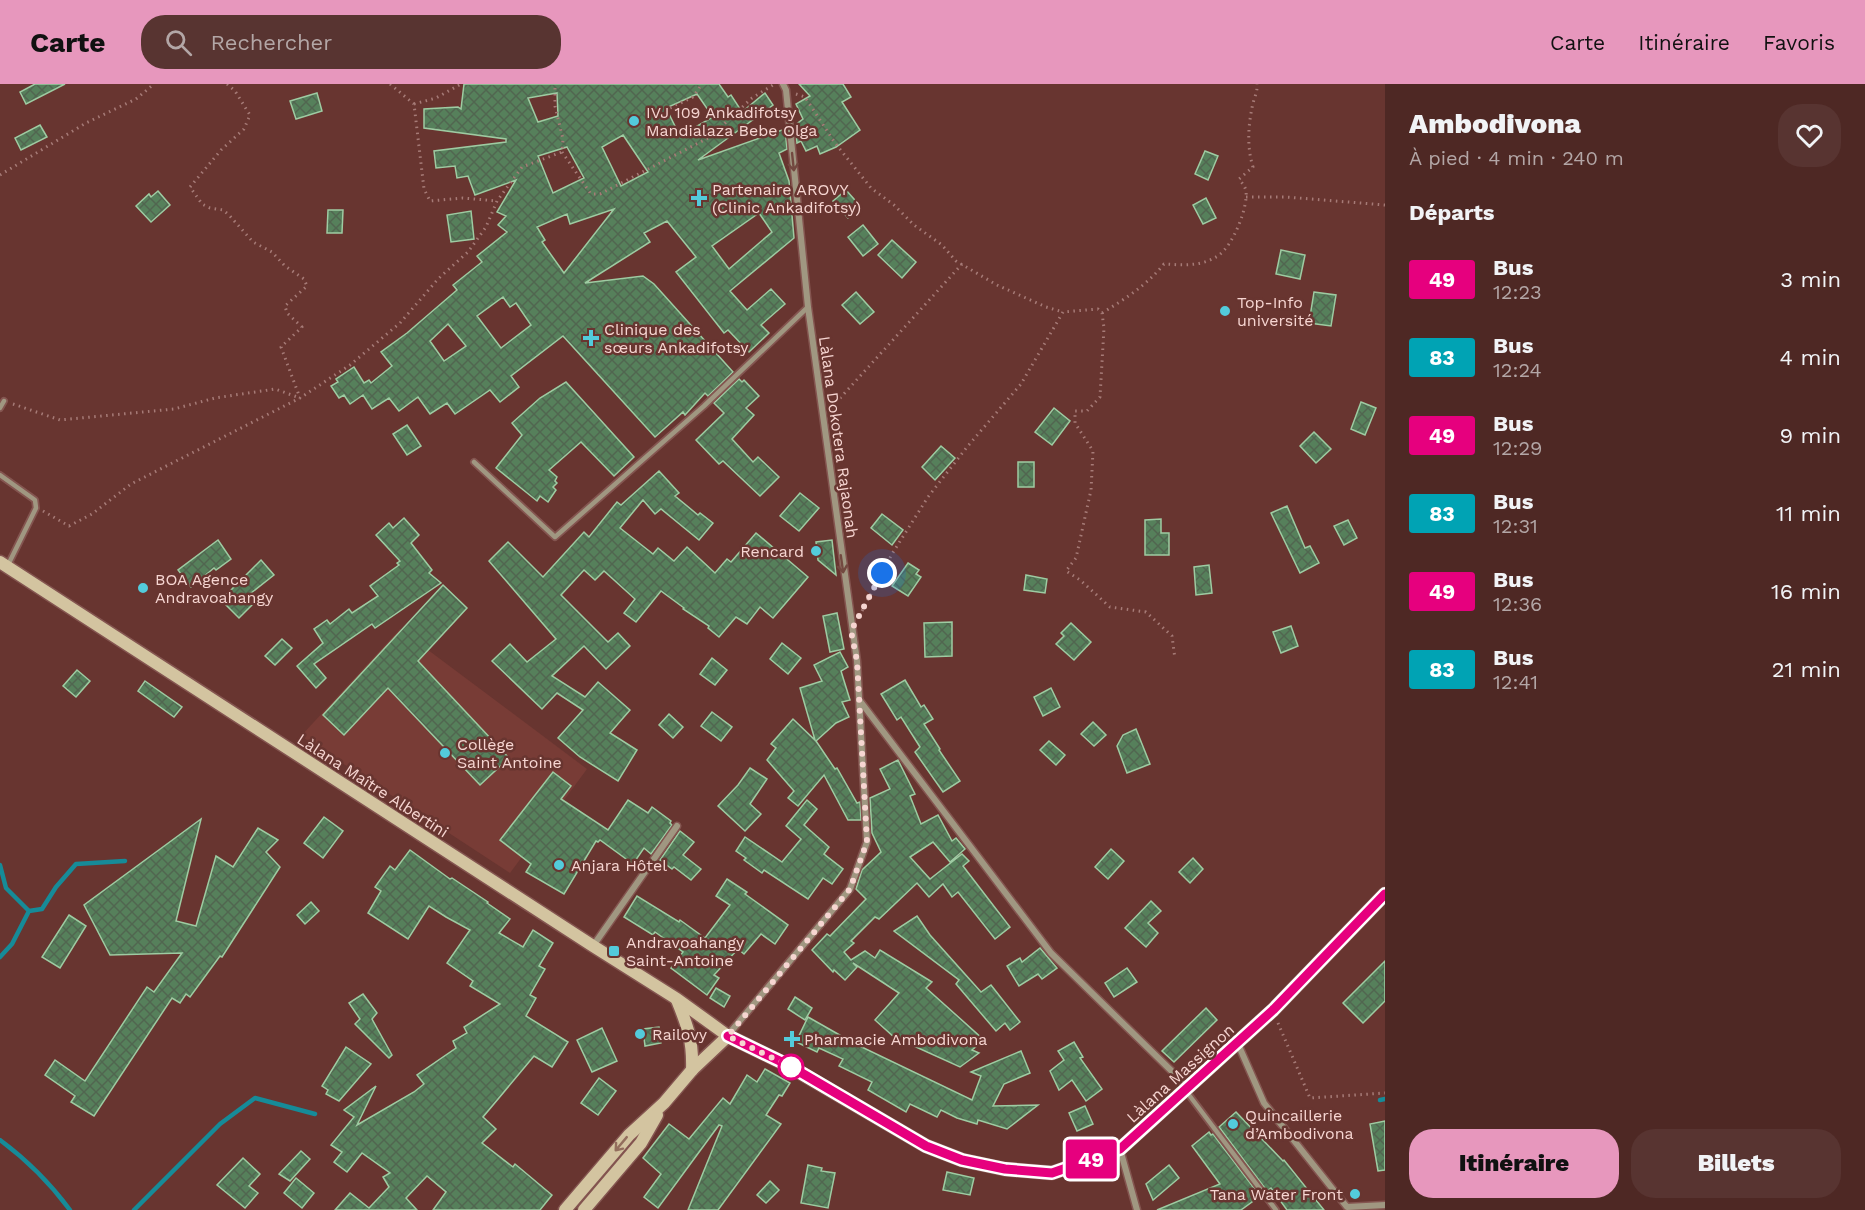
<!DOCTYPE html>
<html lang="fr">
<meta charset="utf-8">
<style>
body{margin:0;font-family:"Work Sans",sans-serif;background:#583431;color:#f1f3f6;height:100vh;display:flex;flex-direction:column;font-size:22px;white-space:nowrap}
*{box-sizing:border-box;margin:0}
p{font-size:20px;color:#b3a6a6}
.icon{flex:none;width:33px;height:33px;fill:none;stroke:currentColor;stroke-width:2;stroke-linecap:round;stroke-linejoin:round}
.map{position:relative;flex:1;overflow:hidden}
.panel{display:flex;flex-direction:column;background:#4e2824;width:480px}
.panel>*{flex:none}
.badge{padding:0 12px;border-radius:4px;font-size:21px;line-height:39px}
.you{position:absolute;width:30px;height:30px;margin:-15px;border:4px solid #fff;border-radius:50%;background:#1a73e8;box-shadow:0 0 0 9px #1a73e833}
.map>.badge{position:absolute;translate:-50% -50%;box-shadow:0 0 0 3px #fff}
h2{padding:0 24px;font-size:22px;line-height:54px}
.round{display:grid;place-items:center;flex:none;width:63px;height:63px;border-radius:24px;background:#583431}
.head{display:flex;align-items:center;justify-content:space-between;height:102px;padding:0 24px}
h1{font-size:28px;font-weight:800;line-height:45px}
.button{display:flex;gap:12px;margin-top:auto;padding:12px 24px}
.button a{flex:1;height:69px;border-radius:24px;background:#e797bd;color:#111;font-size:24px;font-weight:800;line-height:69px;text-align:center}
.button a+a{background:#583431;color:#f1f3f6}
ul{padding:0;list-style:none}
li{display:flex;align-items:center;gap:18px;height:78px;padding:0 24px}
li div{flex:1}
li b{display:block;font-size:22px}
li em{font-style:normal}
li .badge{min-width:66px;font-weight:700;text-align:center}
header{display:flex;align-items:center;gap:36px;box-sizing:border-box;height:84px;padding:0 30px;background:#e797bd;color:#111}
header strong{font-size:28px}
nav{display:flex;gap:33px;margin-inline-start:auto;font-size:21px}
.search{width:420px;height:54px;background:#583431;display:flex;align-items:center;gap:15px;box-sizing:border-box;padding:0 21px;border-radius:24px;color:#b3a6a6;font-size:22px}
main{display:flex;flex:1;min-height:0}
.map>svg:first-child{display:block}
.built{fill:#783c36}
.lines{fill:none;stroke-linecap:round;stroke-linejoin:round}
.stream{stroke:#168b98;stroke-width:4.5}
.building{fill:url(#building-cross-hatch);stroke:#9ecba2;stroke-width:1.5;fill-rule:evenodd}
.lane-casing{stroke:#845550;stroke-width:8}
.street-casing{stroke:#845550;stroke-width:9}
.secondary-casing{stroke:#845550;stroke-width:15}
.path{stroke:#a67b77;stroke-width:3;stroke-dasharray:1.5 4.5;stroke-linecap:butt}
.lane{stroke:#a09781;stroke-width:4.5}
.street{stroke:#a09781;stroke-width:6}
.secondary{stroke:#d3c4a0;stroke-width:12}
.oneway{stroke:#734940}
.oneway2{stroke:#936e5d}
.line-casing{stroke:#fff;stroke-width:14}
.line{stroke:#e6007e;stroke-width:9}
.walk{stroke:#f6d5d1;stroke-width:6;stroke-dasharray:0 10.8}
.poi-dot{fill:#53cbdb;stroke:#683530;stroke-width:2}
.stop-dot{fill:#fff;stroke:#e6007e;stroke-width:3}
.labels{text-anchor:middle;stroke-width:5;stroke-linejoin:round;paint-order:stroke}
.poi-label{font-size:16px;fill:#f6d5d1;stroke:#683530;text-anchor:start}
.street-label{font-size:16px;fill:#f6d5d1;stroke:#683530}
</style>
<header>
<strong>Carte</strong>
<div class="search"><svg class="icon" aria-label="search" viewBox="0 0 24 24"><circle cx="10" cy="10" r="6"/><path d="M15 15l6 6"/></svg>Rechercher</div>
<nav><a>Carte</a><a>Itinéraire</a><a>Favoris</a></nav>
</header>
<main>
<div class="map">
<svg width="1385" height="1126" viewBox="0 0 1385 1126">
<defs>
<pattern id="building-cross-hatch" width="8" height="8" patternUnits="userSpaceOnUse" patternTransform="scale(1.5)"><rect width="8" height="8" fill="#56805b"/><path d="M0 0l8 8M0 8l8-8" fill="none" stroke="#516650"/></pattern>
</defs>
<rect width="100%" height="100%" fill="#683530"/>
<path class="built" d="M400,545L587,685L510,789L301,652Z"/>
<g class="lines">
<g class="stream">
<path d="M0,781L6,804L29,827"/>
<path d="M0,873L12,860L29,827L42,825L56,803L76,780L125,777"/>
<path d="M1380,1016L1385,1015"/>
<path d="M0,1056C27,1076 50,1099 70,1126"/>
<path d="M134,1126L220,1040L255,1014L315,1030"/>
</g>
</g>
<g class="building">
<path d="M35,0H65L26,20L20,8Z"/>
<path d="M464,0H719L728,13L731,11L742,28L765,9L773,21L698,76L785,45L787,65L779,69L789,97L794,154L730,207L747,226L771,205L785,220L761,241L769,249L749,268L728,246L724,249L676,188L696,173L667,137L644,149L650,158L585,199L643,192L654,200L733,288L708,312L705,309L685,331L683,328L655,353L563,252L511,292L519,303L500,318L490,306L455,330L447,319L430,330L418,313L399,327L389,314L372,325L363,311L350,320L344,311L339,314L331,302L338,298L336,295L354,283L364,299L369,296L371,299L392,282L381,268L407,249L457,206L453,201L482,178L477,172L507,148L498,141L506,132L497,128L516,96L475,111L468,92L457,94L455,82L436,84L434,67L506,58V55L424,44V25L458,23L461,25ZM557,9L558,32L538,38L528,14ZM697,10L713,33L680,52L666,24ZM623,51L648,88L621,102L602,63ZM567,63L584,94L553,109L538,72ZM614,125L564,189L542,158L545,156L537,143L567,130L570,140ZM759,129L772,148L729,185L712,162ZM503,213L510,223L516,219L531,241L501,264L477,232ZM448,240L466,262L444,277L430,257Z"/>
<path d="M799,0H843L851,13L842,18L860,46L836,63L820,70L817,62L806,67L801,57L797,59L795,41L803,35L796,20L810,12Z"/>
<path d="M317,9L322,27L296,35L290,17Z"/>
<path d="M40,41L47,53L21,66L15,54Z"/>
<path d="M1205,67L1218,72L1208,96L1195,90Z"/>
<path d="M846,106L861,123L848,134L833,117Z"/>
<path d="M158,107L170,121L151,138L136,122L149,110L151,113Z"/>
<path d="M1206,114L1216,134L1203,140L1193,121Z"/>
<path d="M328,126H343L342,149H327Z"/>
<path d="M471,127L474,155L451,158L447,131Z"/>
<path d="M863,141L878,160L863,172L848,153Z"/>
<path d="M892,156L916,178L902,194L878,171Z"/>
<path d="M1281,166L1305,171L1300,195L1276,190Z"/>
<path d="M856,208L874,228L860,240L842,221Z"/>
<path d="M1314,208L1336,211L1331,242L1309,239Z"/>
<path d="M739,295L742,298L744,296L759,312L746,324L754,331L732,355L753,378L758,373L779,393L760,412L723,377L719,380L696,356L724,329L714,319Z"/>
<path d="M566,298L634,373L614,392L581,358L549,386L557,393L555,397L557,399L553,403L556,406L548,418L540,412L537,417L496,384L522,351L512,339L540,314Z"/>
<path d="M1361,318L1376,324L1365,351L1351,345Z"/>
<path d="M1054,324L1070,337L1052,361L1035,348Z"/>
<path d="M407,341L421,362L407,371L393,350Z"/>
<path d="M1314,348L1331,365L1316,379L1300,362Z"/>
<path d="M941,362L955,374L935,396L922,383Z"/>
<rect x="1018" y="378" width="16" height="25"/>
<path d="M659,387L679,409L675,412L698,431L700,429L713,439L699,456L661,425L655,430L643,416L620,444L653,470L658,464L674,477L687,463L715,489L727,475L731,478L756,449L808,493L773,534L760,523L747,540L736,533L719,553L708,544L709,542L683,525L684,524L661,507L636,538L624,529L635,515L604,487L595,496L584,486L561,511L608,558L618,549L630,562L606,585L584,562L552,592L585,613L598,598L630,626L610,649L637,666L618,697L580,673L558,654L583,626L557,609L542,625L492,577L510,560L527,578L556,555L489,477L508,458L543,493L584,448L589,453L617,418L621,421Z"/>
<path d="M800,409L819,424L799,447L780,432Z"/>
<path d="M1287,422L1305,464L1310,462L1319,479L1300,489L1271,429Z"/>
<path d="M882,430L903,446L892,461L871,444Z"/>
<path d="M404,434L419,451L411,459L432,486L429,489L441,499L375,544L372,540L314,580L326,594L316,604L297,582L323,559L314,545L327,536L330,540L349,525L352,529L378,512L370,502L399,481L397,479L400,477L376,451L389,439L393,444Z"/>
<path d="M1161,435V449H1169V471H1145V436Z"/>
<path d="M1348,436L1357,454L1344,461L1334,442Z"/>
<path d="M218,456L231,475L216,486L214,484L191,503L178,486Z"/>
<path d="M832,456L836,491L818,476L816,458Z"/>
<path d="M261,476L274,491L246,513L253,520L239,534L221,516Z"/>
<path d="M908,479L919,486L916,490L921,493L908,512L892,502Z"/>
<path d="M1209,481L1212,509L1196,511L1194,483Z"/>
<path d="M1026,491L1047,495L1045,509L1024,506Z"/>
<path d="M443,501L467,524L418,577L509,674L480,701L388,604L344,651L323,631Z"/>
<path d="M837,529L844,565L830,568L823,532Z"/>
<path d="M952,538V572L925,573L924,539Z"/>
<path d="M1071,539L1091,558L1074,576L1056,560L1064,552L1061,549Z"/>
<path d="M1291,542L1298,562L1281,569L1273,548Z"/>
<path d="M282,555L292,564L275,581L265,572Z"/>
<path d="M782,559L801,574L788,590L770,575Z"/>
<path d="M840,568L848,583L841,587L850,616L842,618L849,633L836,639L816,657L835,685L837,684L857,719L860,718L861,736H848L824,691L798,722L788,714L794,707L767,676L776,664L771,660L793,635L815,656L800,604L822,597L814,581Z"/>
<path d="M712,574L727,586L715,601L700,590Z"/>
<path d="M77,586L90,597L76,613L63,602Z"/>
<path d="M905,596L921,623L924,621L933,635L924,640L940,665L939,666L960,697L943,708L915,668L920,663L901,633L897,636L881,610Z"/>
<path d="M145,597L182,623L174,633L138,607Z"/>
<path d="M1051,604L1060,623L1043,632L1034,613Z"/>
<path d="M712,628L732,643L721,657L701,642Z"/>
<path d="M669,630L683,643L673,654L659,641Z"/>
<path d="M1093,638L1106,651L1094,662L1081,650Z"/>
<path d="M1136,645L1150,680L1127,689L1117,662L1123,651Z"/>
<path d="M1049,657L1065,671L1056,681L1040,666Z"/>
<path d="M898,676L915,710L910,712L921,740L938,731L952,757L956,754L965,765L950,778L933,758L910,773L930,795L962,770L969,777L963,782L1010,843L995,855L958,808L952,813L943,800L929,813L917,799L879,835L875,833L851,857L854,859L844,868L851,876L865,867L875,874L880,866L932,898L926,904L984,956L972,966L979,969L960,983L894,953L875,936L899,909L853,879L857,883L845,896L834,886L833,888L812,866L827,850L830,852L866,815L856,805L862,786L881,768L872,749L870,714L890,705L880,685Z"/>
<path d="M750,684L767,695L750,720L761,730L745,747L718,722L738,701Z"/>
<path d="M553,688L571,702L561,715L608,746L628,716L648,729L652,723L671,737L670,739L672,741L651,770L644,764L633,780L600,756L598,758L596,757L564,810L526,788L531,780L500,756Z"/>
<path d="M807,716L817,725L804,741L829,763L824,770L843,785L832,800L823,794L808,815L764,786L762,789L744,776L746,774L736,767L745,753L782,778L801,755L786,742Z"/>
<path d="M324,733L343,747L323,774L304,759Z"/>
<path d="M201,735L176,837L196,842L216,772L233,783L258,744L278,756L266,768L280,783L222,873L220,872L190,913L186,910L180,919L172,914L94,1032L71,1018L75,1012L45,991L55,976L85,997L147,903L154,908L182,869L110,871L84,821Z"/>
<path d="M680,747L694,758L683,771L701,785L691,796L674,783L672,785L660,776Z"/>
<path d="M1111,765L1124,777L1108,795L1095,783Z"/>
<path d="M410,766L450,795L452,794L488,818L487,819L510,835L499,849L523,863L533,846L553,859L539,882L545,885L530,911L536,914L526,932L568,958L552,983L534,972L483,1033L496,1045L482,1059L513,1083L515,1080L552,1111L540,1126H433L446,1108L427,1092L406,1114L417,1126H335L350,1109L369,1124L389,1103L383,1093L390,1089L362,1069L347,1088L334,1078L342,1068L331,1061L354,1033L344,1026L376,1002L357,1041L414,1008L424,1000L417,991L456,964L453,957L467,949L464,943L500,920L470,902L473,897L447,879L470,846L446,833L429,822L408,855L368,829L381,807L375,803L390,782L395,786Z"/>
<path d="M1193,774L1203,785L1190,799L1179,788Z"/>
<path d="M727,795L747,808L745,810L788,841L775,860L761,850L744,870L738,865L714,891L719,894L707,911L671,884L683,868L655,848L653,851L624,833L637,812L679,838L680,836L705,854L730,821L716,812Z"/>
<path d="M1151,817L1161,827L1148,839L1158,849L1146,863L1125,844Z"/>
<path d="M311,818L319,827L305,840L297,831Z"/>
<path d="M69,831L86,842L60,884L42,873Z"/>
<path d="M917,832L930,851L981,908L991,901L1020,938L1010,946L1005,939L996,947L956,900L959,896L894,847Z"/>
<path d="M1040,864L1057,884L1042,895L1038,890L1019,902L1007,882L1020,874L1022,878Z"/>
<path d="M1385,877V917L1363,939L1343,919Z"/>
<path d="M1127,884L1137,898L1114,913L1105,899Z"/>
<path d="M716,904L730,912L724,923L710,914Z"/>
<path d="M363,910L377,929L372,935L392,971L389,974L355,940L360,935L349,919Z"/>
<path d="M795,913L812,924L805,936L788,925Z"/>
<path d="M1206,924L1217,936L1174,978L1162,967Z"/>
<path d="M808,933L845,954V955L972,1016L981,992L971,988L1021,967L1030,989L1004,1000L993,1022L1038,1021L1007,1045L978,1036L977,1040L957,1034L941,1026L937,1033L910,1020L906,1028L868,1006L872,998L839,982L843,975L819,964L817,968L796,958Z"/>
<path d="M659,943L661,959L645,962L643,945Z"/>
<path d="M602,944L617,977L592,988L577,956Z"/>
<path d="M1074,958L1083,973L1080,974L1102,1005L1086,1017L1072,996L1059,1006L1050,987L1064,976L1058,967Z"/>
<path d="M346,963L371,980L339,1017L326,1010L328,1006L322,1002Z"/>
<path d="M765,985L790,999L782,1012L779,1011L766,1031L781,1040L718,1126H688L722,1042L719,1041L658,1124L644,1113L661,1090L643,1074L669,1040L689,1055L723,1014L730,1020L747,991L757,998Z"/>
<path d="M599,994L616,1007L598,1031L581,1019Z"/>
<path d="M1085,1022L1093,1040L1077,1047L1069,1029Z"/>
<path d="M1236,1028L1283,1077L1284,1076L1324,1126H1287L1271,1104L1267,1107L1219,1043Z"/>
<path d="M1385,1037V1086L1378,1087L1370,1040Z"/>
<path d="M1209,1048L1211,1051L1213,1050L1260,1112L1241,1126H1157L1220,1100L1192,1062Z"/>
<path d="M301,1067L310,1075L290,1097L279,1090Z"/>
<path d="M243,1074L260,1090L249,1102L258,1109L245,1124L217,1101Z"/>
<path d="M808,1081L822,1084L821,1087L835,1089L828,1124L801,1119Z"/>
<path d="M1169,1081L1179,1094L1153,1116L1146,1100Z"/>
<path d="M947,1088L974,1094L970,1111L943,1106Z"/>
<path d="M296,1094L314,1109L302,1124L284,1109Z"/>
<path d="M770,1097L779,1106L766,1119L757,1111Z"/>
</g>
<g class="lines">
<defs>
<g id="lane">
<path d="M0,324L4,317"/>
<path d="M474,378L555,453L704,322L808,223"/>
<path d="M0,391L35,416L36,424L8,481"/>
<path d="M1186,1007L1276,1126"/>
</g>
<g id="street">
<path d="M860,617L1051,869L1188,1003"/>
<path d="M593,862L677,742"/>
<path d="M728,951L850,805L867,758L857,577L808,223L786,6L783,0"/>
<path d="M1238,960L1264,1019L1347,1123L1385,1121"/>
<path d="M1120,1065L1137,1126"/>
</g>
<g id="secondary">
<path d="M0,478L593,862L677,915L728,952L787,981L926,1062L962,1076L1004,1085L1052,1089L1120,1065L1273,926L1385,810"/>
<path d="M677,916C688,943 693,957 692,986"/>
<path d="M565,1126L629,1051L664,1019L692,986L728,952"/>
<path d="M584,1126L641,1059L657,1031"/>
</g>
</defs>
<use href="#lane" class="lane-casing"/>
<use href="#street" class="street-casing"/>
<use href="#secondary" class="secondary-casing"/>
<g class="path">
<path d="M227,0L235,7L250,31L244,45L221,66L190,103L202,120L210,124L223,126L229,131L253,158L272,168L285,182L304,195L307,202L285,222L287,229L302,243L281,263L300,314"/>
<path d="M390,0L414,20L424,105L430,117L463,114L497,117"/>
<path d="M796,10L805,13L835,59L871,104L894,121L914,141L942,161L956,177L997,201L1046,223L1063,228"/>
<path d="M414,20L436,14L461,0"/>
<path d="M654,32L693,13L702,0"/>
<path d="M562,68L591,110H600L710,53L752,14L773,1"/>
<path d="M0,91L86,39L136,15L154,0"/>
<path d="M1246,113H1286L1385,121"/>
<path d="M1102,229C1125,215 1147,201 1164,180C1183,181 1202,183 1219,171C1233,161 1248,124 1246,107C1245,102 1242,99 1239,95L1253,83C1247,64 1248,43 1252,24C1253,16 1258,8 1257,0"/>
<path d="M13,320L60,336L174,325L215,314L275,305L300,314"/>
<path d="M832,323L962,180"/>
<path d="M43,427L69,442L92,430L131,400L300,314L350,281L400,239L438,195L468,168L486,143L497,117L522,83L562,68L563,55L555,22V0"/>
<path d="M862,527L892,470L928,413L967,363L1021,300L1063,228L1098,225L1102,229L1104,244L1100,313L1087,327H1075V339L1093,367L1091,406L1076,474L1066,487L1080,496L1110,523L1146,528L1172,552L1175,575"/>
<path d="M1278,939L1310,1014L1385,1009"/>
</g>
<use href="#lane" class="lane"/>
<use href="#street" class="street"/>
<use href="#secondary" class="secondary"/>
</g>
<defs><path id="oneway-shaft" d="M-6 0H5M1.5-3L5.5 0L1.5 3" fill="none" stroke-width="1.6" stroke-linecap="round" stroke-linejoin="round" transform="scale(1.5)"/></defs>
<g class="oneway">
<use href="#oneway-shaft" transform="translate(793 78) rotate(84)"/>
<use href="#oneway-shaft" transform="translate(842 480) rotate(82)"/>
</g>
<use class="oneway2" href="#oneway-shaft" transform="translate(621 1060) rotate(130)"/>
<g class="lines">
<defs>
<path id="line" d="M728,952L788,981L926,1062L962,1076L1005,1085L1052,1089L1120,1065L1273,926L1385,810"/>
</defs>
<use href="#line" class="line-casing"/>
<use href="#line" class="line"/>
<path class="walk" d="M791,983L728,952L850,805L867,758L857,577L851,547L882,489"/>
</g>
<g class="poi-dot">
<circle cx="634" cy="37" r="6"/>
<path d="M696 105h6v6h6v6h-6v6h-6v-6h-6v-6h6z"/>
<circle cx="1225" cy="227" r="6"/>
<path d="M588 245h6v6h6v6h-6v6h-6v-6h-6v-6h6z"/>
<circle cx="816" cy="467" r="6"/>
<circle cx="143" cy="504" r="6"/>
<circle cx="445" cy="669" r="6"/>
<circle cx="559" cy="781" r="6"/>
<rect x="608" y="861" width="12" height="12" rx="3"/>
<circle cx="640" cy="950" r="6"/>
<path d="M789 946h6v6h6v6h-6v6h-6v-6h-6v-6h6z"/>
<circle cx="1233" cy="1040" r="6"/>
<circle cx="1355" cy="1110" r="6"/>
</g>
<circle class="stop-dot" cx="791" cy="983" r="12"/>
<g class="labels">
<g class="poi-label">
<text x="646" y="34">IVJ 109 Ankadifotsy<tspan x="646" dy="18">Mandialaza Bebe Olga</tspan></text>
<text x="712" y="111">Partenaire AROVY<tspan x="712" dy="18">(Clinic Ankadifotsy)</tspan></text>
<text x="1237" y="224">Top-Info<tspan x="1237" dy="18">université</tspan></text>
<text x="604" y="251">Clinique des<tspan x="604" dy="18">sœurs Ankadifotsy</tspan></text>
<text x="804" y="473" text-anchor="end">Rencard</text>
<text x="155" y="501">BOA Agence<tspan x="155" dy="18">Andravoahangy</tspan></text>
<text x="457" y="666">Collège<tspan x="457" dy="18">Saint Antoine</tspan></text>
<text x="571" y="787">Anjara Hôtel</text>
<text x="626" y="864">Andravoahangy<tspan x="626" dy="18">Saint-Antoine</tspan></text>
<text x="652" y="956">Railovy</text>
<text x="804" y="961">Pharmacie Ambodivona</text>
<text x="1245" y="1037">Quincaillerie<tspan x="1245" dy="18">d’Ambodivona</tspan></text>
<text x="1343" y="1116" text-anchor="end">Tana Water Front</text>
</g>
<g class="street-label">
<text transform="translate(839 353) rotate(82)" y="6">Làlana Dokotera Rajaonah</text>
<text transform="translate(373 701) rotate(33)" y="6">Làlana Maître Albertini</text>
<text transform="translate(1180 989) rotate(-42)" y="6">Làlana Massignon</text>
</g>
</g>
</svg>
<div class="you" style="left:882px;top:489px"></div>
<b class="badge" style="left:1091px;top:1075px;background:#e6007e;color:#fff">49</b>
</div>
<section class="panel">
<div class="head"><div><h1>Ambodivona</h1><p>À pied · 4 min · 240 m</p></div><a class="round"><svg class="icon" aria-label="heart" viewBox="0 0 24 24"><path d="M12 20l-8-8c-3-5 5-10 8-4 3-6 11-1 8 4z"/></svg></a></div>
<h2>Départs</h2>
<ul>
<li><span class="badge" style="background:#e6007e;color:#fff">49</span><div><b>Bus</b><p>12:23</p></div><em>3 min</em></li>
<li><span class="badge" style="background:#00a3b4;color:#fff">83</span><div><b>Bus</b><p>12:24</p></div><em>4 min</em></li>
<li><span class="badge" style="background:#e6007e;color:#fff">49</span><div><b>Bus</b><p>12:29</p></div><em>9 min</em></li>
<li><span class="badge" style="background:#00a3b4;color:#fff">83</span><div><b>Bus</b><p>12:31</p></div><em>11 min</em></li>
<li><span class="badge" style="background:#e6007e;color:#fff">49</span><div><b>Bus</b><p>12:36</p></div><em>16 min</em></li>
<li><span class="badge" style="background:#00a3b4;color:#fff">83</span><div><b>Bus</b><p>12:41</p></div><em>21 min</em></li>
</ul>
<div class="button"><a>Itinéraire</a><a>Billets</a></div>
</section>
</main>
